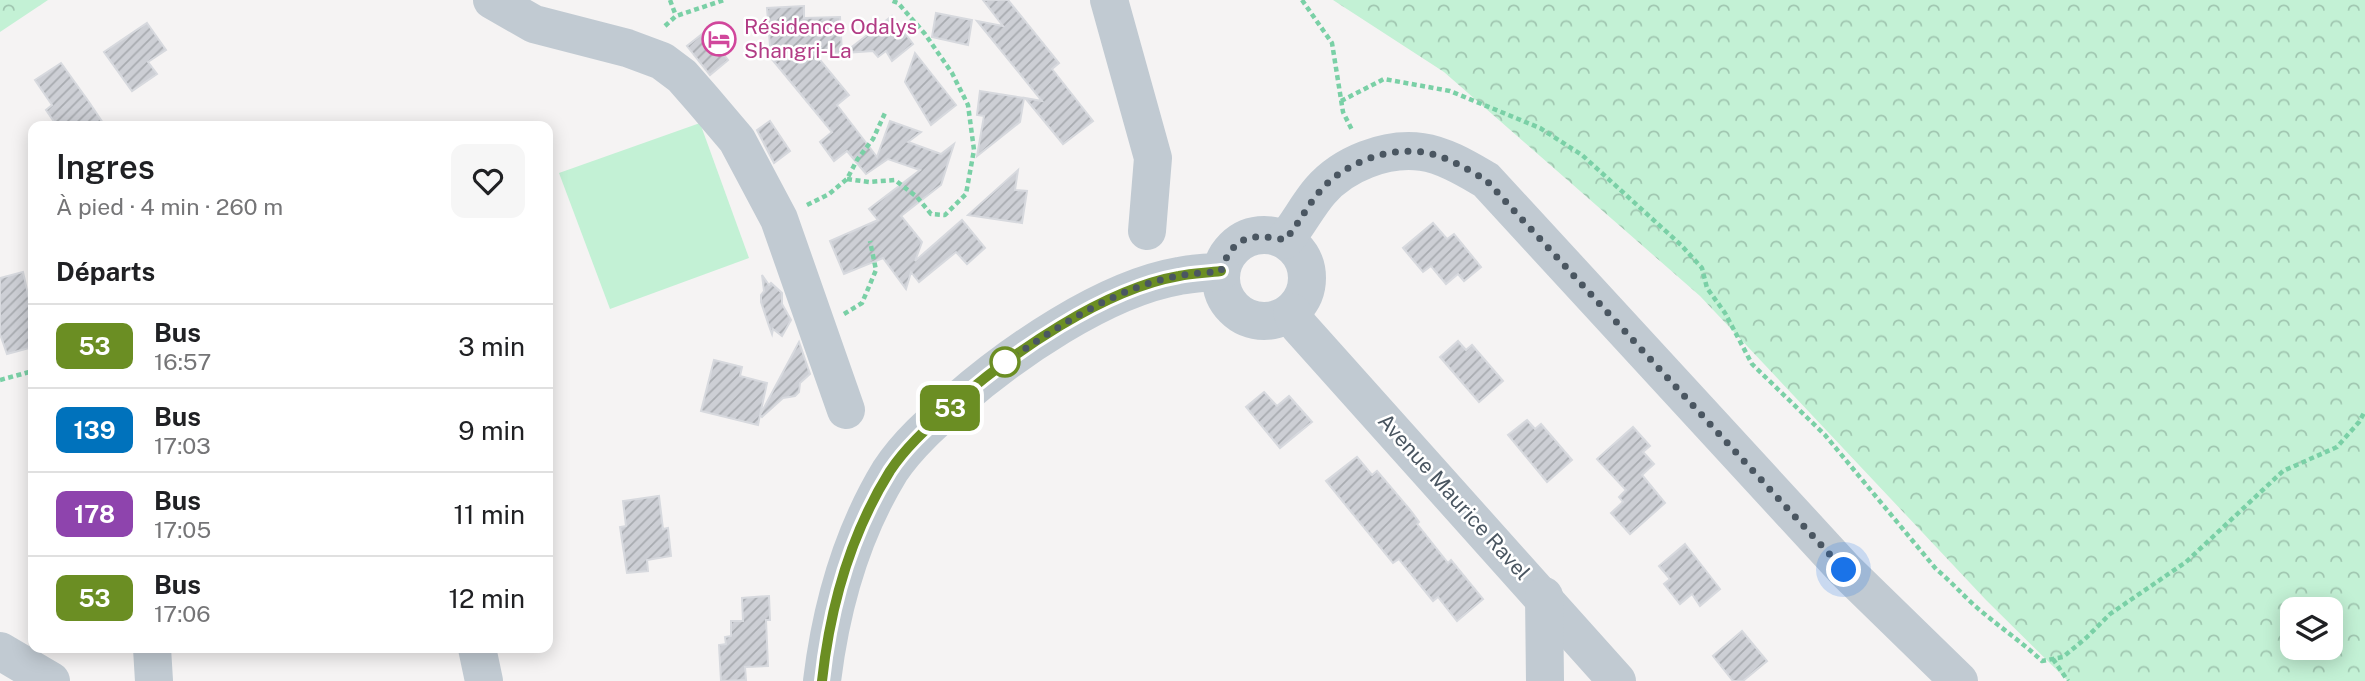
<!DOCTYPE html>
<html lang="fr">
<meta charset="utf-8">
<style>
body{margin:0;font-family:"Public Sans",sans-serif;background:#f6f6f6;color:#202124;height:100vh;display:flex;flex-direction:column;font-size:26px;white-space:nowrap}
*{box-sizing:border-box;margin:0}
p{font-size:23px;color:#757577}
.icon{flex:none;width:38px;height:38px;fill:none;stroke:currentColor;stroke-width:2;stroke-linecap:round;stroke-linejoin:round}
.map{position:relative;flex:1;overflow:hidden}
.drawer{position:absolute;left:28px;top:121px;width:525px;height:532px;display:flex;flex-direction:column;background:#fff;border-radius:14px;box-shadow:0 4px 18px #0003}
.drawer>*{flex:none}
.badge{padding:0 14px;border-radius:10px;font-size:24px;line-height:46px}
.tools{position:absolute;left:2280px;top:597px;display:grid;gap:14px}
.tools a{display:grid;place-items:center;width:63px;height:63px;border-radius:14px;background:#fff;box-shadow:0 4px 18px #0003;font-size:35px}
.you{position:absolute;width:35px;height:35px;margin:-18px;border:5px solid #fff;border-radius:50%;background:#1a73e8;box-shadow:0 0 0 10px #1a73e833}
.map>.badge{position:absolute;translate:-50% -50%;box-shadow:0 0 0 4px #fff}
h2{padding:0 28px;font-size:26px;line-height:63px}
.round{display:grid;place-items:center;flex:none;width:74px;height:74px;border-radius:14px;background:#f6f6f6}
.summary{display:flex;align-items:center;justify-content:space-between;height:119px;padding:0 28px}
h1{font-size:33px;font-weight:600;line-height:52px}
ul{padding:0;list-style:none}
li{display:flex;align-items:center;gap:21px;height:84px;padding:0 28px;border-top:2px solid #e0e0e0}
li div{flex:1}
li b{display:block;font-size:26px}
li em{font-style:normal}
li .badge{min-width:77px;font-weight:700;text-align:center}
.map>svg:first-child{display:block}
.forest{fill:url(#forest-crowns);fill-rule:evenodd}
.garden{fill:#c3f1d5}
.building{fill:url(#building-hatch);stroke:#d7d9de;stroke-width:2}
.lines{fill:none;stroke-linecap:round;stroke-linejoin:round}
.path{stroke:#7ad0a6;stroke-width:4.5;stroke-dasharray:5 3.5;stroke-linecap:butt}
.minor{stroke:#c1cad2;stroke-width:38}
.line-casing{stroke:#fff;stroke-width:16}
.line{stroke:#6b8e23;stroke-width:10}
.walk{stroke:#4a5661;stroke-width:7;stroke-dasharray:0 12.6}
.stop-dot{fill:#fff;stroke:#6b8e23;stroke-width:3.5}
.labels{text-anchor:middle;stroke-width:5;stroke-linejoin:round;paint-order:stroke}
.hotel-label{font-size:21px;fill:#b23c85;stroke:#fff;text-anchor:start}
.street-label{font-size:21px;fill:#4a5661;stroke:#fff}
</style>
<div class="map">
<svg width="2365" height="681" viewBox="0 0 2365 681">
<defs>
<pattern id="forest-crowns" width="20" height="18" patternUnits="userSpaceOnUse" patternTransform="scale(1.75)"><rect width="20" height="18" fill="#c3f1d5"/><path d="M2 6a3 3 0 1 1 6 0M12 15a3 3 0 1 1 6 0" fill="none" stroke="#a0c6b0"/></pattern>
<pattern id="building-hatch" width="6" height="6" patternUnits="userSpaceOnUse" patternTransform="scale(1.75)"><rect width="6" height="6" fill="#cdcfd5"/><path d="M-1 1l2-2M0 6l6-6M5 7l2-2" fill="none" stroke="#a8abb0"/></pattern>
</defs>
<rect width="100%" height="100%" fill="#f5f3f3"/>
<g class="forest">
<path d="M0,0H48L0,32Z"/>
<path d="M1333,0H2365V681H2068L1986,600L1700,296L1444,72ZM2292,609H2331V648H2292Z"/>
</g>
<path class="garden" d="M700,123L749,258L610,309L559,173Z"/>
<g class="building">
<path d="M983,0H1008L1059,63L1052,69L1093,121L1063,144L1025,98L1042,101L977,21L1003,26Z"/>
<path d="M804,6V18L840,17L842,53L815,54L849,95L837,105L877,157L890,121L921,132L908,142L941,154L954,144L941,185L901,216L922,242L915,261L962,220L985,248L967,264L956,252L919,282L911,272L906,289L883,258L844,274L830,241L878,220L869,209L920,170L888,159L866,174L847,151L834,161L820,142L832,132L771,58L767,8Z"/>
<path d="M936,13L972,20L968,45L932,37Z"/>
<path d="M892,16L913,44L892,61L886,51L878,57L873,51L844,53Z"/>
<path d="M147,23L166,50L148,62L157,74L132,91L104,52Z"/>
<path d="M706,31L728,60L710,75L687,46Z"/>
<path d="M915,53L956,105L931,125L905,82Z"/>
<path d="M61,63L89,102L105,126H57L46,110L52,105L35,80Z"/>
<path d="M980,91L1024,98L1020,122L977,156L984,116L977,115Z"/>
<path d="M770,121L790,151L774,163L757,130Z"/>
<path d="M1018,170L1015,190L1027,191L1022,223L968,215Z"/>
<path d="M1433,223L1447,239L1454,234L1481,267L1464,281L1458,274L1446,284L1431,266L1423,272L1403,248Z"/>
<path d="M23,272L33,317V347L7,354L0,334V278Z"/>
<path d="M762,275L769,285L771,283L782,293V304L791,320L782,336L773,329L772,334L769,326L761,302V295L764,291Z"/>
<path d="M1458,341L1466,350L1472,345L1503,381L1479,402L1440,357Z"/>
<path d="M799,342L810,374L800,383L799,392L795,396L783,398L762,417L760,415L758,425L701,411L714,360L742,367L740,376L767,383L760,415Z"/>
<path d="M1264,392L1277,406L1289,396L1312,422L1280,448L1246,407Z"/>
<path d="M1527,420L1535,429L1541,424L1572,460L1547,482L1508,435Z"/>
<path d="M1633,427L1650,446L1643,452L1654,464L1642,475L1665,503L1630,534L1611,513L1623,502L1619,497L1626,490L1597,459Z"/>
<path d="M1357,457L1372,475L1377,471L1411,511L1419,522L1417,524L1448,563L1451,560L1483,599L1457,621L1438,597L1433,601L1399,559L1393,563L1326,481Z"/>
<path d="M659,496L663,529L668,528L671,556L647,560L648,571L627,573L620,527L626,526L623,501Z"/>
<path d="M1685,544L1720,589L1700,606L1692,594L1680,604L1664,584L1670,579L1659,566Z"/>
<path d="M769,596L770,620H766L768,666L745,667L746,680L721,681L719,645L726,644L725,637L731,636V621H743L742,598Z"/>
<path d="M1742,631L1767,661L1743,681H1733L1713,656Z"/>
</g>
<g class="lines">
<g class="path">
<path d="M670,0L676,16"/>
<path d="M1302,0L1332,43L1343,112L1352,130"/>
<path d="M665,26L676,16L724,0"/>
<path d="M1341,101L1384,79L1450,91L1540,128L1582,155L1681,245L1702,268L1707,288L1725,313L1752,364L1825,435L1936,569C1952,582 1965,598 1981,611C2001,628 2023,643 2042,661L2063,657L2086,638L2110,614L2186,562L2283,471L2337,447L2359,422L2365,411"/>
<path d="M847,179L869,182L895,180L917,197L931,214L945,215L966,194L974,150L968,105L952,73L925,34L898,3L890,0"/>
<path d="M807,205L829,194L847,179L857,160L873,139L885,113"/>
<path d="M844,314L862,303L876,270L870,241"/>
<path d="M0,380L33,371"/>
<path d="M2053,659L2068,681"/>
</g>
<g class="minor">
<path d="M492,0L534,24L627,48L662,61L682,76L703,100L737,140L779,219L846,410"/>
<path d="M1109,0L1153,158L1147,231"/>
<circle cx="1264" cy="278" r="43"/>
<path d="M1285,240C1298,225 1307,206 1320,191C1343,164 1386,147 1422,152C1444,155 1467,169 1486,180L1845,570L1959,681"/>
<path d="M1292,312L1299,326L1617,681"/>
<path d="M1544,596L1545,681"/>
<path d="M152,648L154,681"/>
<path d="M477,648L484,681"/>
<path d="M0,651L51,681"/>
<path d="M822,681C831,607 851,535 890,471C908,444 932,423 956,402C1012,353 1104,289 1179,276C1193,273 1207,273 1221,271"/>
</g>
</g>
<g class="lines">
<defs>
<path id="line" d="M822,681C830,607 850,535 890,471C908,444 932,424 956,402C1012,353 1104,289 1179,276C1193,273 1207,273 1221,271"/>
</defs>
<use href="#line" class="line-casing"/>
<use href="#line" class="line"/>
<path class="walk" d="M1005,362C1058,327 1114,288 1178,276C1192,273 1207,273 1221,271C1233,235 1252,233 1285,240C1298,225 1307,206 1320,191C1343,164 1386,147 1422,152C1445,155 1467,169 1486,180L1844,570"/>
</g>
<defs>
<symbol id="hotel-ring" viewBox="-11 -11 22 22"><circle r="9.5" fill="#fff" stroke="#d1479c" stroke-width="1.5"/><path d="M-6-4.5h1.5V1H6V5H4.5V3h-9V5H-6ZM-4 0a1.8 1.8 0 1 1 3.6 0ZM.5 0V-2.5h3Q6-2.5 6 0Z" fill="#d1479c"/></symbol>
</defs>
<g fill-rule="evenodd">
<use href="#hotel-ring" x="700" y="20" width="38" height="38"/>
</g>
<circle class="stop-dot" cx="1005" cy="362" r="14"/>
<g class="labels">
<g class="hotel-label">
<text x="744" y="34">Résidence Odalys<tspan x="744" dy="24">Shangri-La</tspan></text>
</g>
<g class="street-label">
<text transform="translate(1454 497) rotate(48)" y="7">Avenue Maurice Ravel</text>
</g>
</g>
</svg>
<div class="tools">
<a><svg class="icon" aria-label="layers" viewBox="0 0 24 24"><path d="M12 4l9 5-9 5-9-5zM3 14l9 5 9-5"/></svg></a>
</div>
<div class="you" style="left:1844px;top:570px"></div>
<b class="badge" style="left:950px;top:408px;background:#6b8e23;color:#fff">53</b>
<section class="drawer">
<div class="summary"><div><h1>Ingres</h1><p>À pied · 4 min · 260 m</p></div><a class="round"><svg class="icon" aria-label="heart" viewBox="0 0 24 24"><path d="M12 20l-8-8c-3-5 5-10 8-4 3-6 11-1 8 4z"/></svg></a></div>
<h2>Départs</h2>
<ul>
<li><span class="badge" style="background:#6b8e23;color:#fff">53</span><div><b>Bus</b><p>16:57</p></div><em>3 min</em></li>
<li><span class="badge" style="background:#0072bc;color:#fff">139</span><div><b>Bus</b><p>17:03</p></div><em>9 min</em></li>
<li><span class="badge" style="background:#8e44ad;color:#fff">178</span><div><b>Bus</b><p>17:05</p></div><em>11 min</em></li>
<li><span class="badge" style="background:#6b8e23;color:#fff">53</span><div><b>Bus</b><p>17:06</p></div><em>12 min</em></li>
</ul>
</section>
</div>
